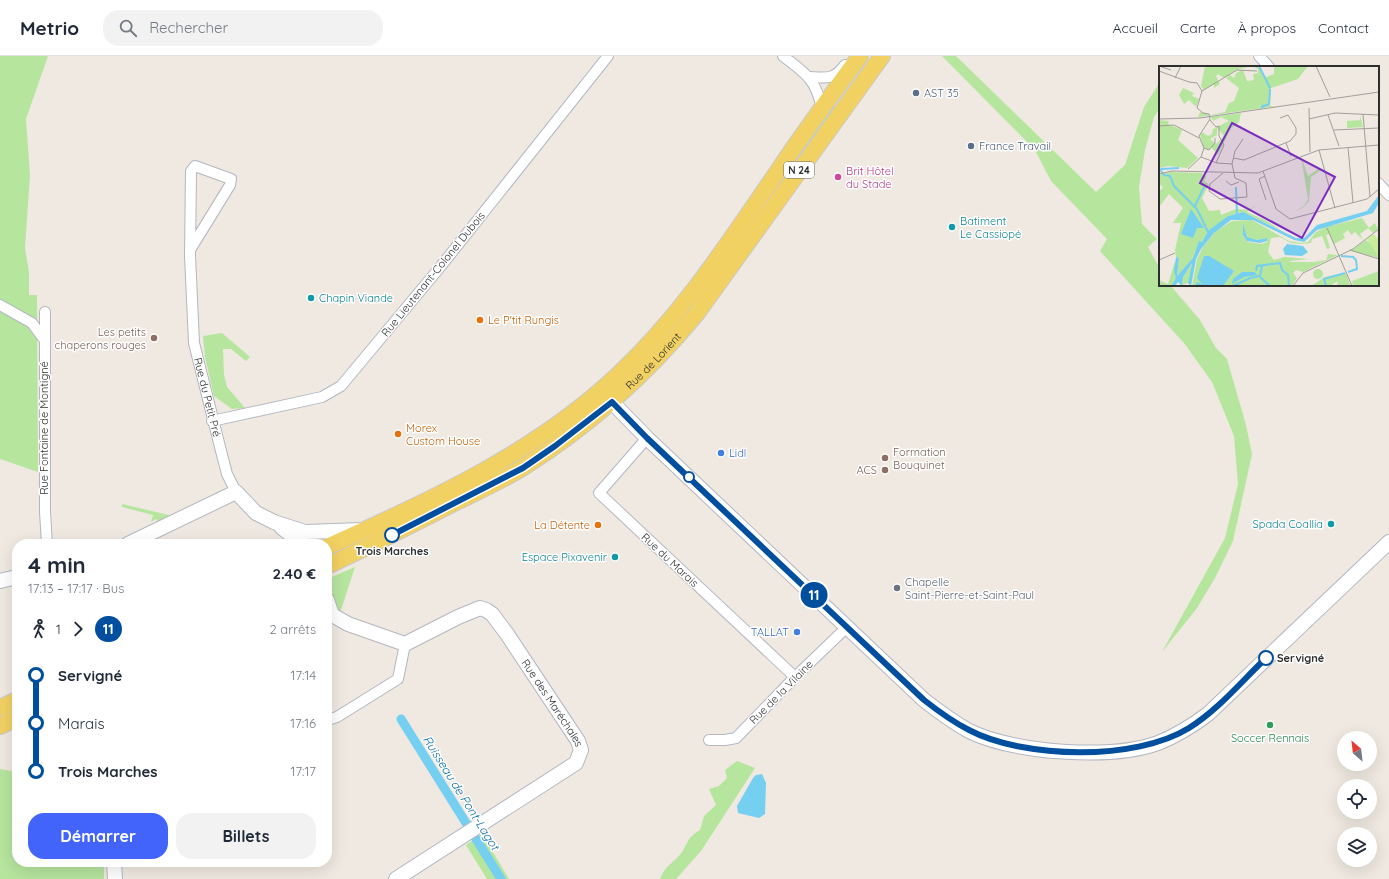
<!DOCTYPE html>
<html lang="fr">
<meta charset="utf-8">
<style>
body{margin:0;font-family:Quicksand,sans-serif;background:#f2f2f3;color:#1f2937;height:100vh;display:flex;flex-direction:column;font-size:15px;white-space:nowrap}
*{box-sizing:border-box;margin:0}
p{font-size:13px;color:#747a83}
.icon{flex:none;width:22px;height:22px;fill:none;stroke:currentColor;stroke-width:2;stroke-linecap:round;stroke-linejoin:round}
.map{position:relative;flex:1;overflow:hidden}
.drawer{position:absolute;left:12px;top:483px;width:320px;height:328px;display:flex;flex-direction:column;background:#fff;border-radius:16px;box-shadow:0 4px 16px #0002}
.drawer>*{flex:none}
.badge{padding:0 8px;border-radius:13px;font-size:14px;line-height:26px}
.needle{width:26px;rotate:332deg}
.buttons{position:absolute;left:1337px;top:675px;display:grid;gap:8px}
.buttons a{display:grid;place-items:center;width:40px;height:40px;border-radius:50%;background:#fff;box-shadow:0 4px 16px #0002;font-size:20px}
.map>.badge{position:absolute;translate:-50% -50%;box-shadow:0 0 0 2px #fff}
.legs{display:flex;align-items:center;gap:6px;height:44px;padding:0 16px;font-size:13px}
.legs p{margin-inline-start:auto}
.headline{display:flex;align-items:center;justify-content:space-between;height:68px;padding:0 16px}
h1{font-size:22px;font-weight:700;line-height:30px}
.button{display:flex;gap:8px;margin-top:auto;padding:8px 16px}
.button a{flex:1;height:46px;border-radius:16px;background:#4264fb;color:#fff;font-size:16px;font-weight:700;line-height:46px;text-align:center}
.button a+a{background:#f2f2f3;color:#1f2937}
ul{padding:0 16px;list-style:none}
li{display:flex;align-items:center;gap:14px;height:48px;font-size:15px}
li i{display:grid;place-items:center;width:6px;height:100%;margin:0 5px;background:currentColor}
li i::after{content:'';width:10px;height:10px;margin:-5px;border:3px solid;border-radius:50%;background:#fff}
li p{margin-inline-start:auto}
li:first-child i{background:linear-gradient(#0000 50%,currentColor 0)}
li:last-child i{background:linear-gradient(currentColor 50%,#0000 0)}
header{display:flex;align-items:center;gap:24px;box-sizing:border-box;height:56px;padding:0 20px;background:#fff;border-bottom:1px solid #e0e1e3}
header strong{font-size:19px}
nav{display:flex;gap:22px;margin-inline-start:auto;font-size:14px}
.search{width:280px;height:36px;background:#f2f2f3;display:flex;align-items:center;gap:10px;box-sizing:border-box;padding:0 14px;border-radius:16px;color:#747a83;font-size:15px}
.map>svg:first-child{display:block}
.green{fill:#b6e59e}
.water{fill:#75cff0}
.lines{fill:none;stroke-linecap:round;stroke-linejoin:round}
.canal{stroke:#75cff0;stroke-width:9}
.street-casing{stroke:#b4b7c1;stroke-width:12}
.secondary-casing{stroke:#b4b7c1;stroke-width:16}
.primary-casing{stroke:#c9c9c9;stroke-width:18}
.street{stroke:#fff;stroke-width:10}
.secondary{stroke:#fff;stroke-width:14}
.primary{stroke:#f2d163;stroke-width:16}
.line-1-casing{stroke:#fff;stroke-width:9}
.line-1{stroke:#004f9e;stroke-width:6}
.service-dot{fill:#5c6f8a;stroke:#fff;stroke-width:1.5}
.hotel-dot{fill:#d1479c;stroke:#fff;stroke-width:1.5}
.culture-dot{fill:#0f9aa8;stroke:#fff;stroke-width:1.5}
.food-dot{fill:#e8710a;stroke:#fff;stroke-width:1.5}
.education-dot{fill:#8d6e63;stroke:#fff;stroke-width:1.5}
.shop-dot{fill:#3f7fe0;stroke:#fff;stroke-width:1.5}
.stop-1-dot{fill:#fff;stroke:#004f9e;stroke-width:2}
.worship-dot{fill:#6b7280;stroke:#fff;stroke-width:1.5}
.leisure-dot{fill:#2e9e5b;stroke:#fff;stroke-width:1.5}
.labels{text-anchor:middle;stroke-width:3;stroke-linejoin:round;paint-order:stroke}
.shield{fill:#fff;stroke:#6d6d6d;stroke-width:1}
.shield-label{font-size:10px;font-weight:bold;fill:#2e2e2e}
.service-label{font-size:11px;fill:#4e5e75;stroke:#fff;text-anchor:start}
.hotel-label{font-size:11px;fill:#b23c85;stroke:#fff;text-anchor:start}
.culture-label{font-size:11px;fill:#0d838f;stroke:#fff;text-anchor:start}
.street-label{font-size:11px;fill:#2e2e2e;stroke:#fff}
.food-label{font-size:11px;fill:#c56008;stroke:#fff;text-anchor:start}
.education-label{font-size:11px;fill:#785e54;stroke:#fff;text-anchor:end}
.shop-label{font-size:11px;fill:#366cbe;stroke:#fff;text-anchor:start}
.stop-label{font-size:11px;font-weight:bold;fill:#2e2e2e;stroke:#fff}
.worship-label{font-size:11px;fill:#5b616d;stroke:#fff;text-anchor:start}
.leisure-label{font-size:11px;fill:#27864d;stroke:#fff}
.water-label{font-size:12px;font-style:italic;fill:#0d6fa3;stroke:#fff}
.inset-river{fill:none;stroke:#75cff0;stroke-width:2}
.inset-road{fill:none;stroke:#a29e99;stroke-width:1}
.view{fill:#7b2cbf;fill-opacity:0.15;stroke:#7b2cbf;stroke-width:2}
.inset-edge{fill:none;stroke:#2e2e2e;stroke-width:2}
</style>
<header>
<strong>Metrio</strong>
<div class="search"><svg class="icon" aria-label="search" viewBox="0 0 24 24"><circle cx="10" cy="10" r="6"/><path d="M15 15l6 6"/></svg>Rechercher</div>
<nav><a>Accueil</a><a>Carte</a><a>À propos</a><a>Contact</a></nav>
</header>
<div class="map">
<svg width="1389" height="823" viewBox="0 0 1389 823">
<rect width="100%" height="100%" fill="#efe9e1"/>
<g class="green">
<path d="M0,0H48L26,63L30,119L25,192L29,216V239H37L38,416L0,403Z"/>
<path d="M942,0H956L1096,136L1125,109L1144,51L1160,26V52L1154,61L1145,94L1139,131L1142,168L1157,183L1148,191L1160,213V229H1170L1200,264L1216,292L1227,303L1246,369L1252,398L1233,485L1215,522L1197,552L1162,596L1225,482L1238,428L1234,380L1212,326L1184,287L1100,195L1107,183L1051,125L1035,94Z"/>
<path d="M834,45L836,55L736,196L729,193Z"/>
<path d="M222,277L250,301L246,305L231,293H223L224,319L227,331L245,352L232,353L214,340L205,301L203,280Z"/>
<path d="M122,448L173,460L158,466L156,463L151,466L153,459L122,451Z"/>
<path d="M355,511L340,557C330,547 327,537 327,523Z"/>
<path d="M737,705L755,712L701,795L676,823H660C665,809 675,806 682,796C690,784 686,783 700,774L704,760L716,749L709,733L719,730L727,722L725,714Z"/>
<path d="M0,713L17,716V806H104V823H0Z"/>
<path d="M482,778L509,823H487L466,789Z"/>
</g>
<path class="water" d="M762,718L766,727L765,758L759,762L738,757L737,750L753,722L756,719Z"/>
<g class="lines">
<path class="canal" d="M401,663L501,823"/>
<defs>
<g id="street">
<path d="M783,0C806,18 815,22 822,52"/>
<path d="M1259,0L1269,11"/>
<path d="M810,21C827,22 833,24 845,9"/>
<path d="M1378,127L1389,139"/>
<path id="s1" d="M190,194L230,129L231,123L195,110L191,115L190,200L194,287L220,391L227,418L236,436"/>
<path d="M0,249L32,267L43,282"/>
<path d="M45,256V456L47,488"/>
<path d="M212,365L322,341L341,330L441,210L608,0"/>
<path d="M647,382L599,437L795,621"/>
<path d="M327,664L337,661L398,623L405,588"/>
<path d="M709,684H725L736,682L795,621L847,571"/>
</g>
<g id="secondary">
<path d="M604,338L647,382L924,644C938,655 953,666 969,675C1014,697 1111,704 1158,687C1176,680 1192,670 1208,658L1389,486"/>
<path d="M281,471L295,482L299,488"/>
<path d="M128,488L236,436L256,457L274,466L305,476L362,474"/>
<path d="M0,525L17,521"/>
<path d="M327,544L332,559"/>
<path id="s2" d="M327,556L348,568L405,588L458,561L480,552L486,554L492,558L507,578L578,685L581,694L576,707L396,823"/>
<path d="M114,806L115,823"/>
</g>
<g id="primary">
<path d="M327,491C431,444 536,397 620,317C683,258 729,186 778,115C804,76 832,38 860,0"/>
<path id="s3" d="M327,510C368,491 409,470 450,449C474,437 499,426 522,412C589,370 647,318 697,257L882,0"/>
<path d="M0,652L17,644"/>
<path d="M0,670L17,662"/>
</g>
</defs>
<use href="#street" class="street-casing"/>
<use href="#secondary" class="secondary-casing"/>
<use href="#primary" class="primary-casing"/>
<use href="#street" class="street"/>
<use href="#secondary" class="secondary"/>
<use href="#primary" class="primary"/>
</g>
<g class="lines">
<defs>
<path id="line-1" d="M392,479L523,412L555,390L612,346L647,382L924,644C938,655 953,666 969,674C1024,703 1136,705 1189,672C1218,654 1241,626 1266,602"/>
</defs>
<use href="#line-1" class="line-1-casing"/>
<use href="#line-1" class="line-1"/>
</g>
<g class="service-dot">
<circle cx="916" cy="37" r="4"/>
<circle cx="971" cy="90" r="4"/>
</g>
<circle class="hotel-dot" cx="838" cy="121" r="4"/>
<g class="culture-dot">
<circle cx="952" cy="171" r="4"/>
<circle cx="311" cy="242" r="4"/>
<circle cx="1331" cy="468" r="4"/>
<circle cx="615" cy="501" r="4"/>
</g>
<g class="food-dot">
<circle cx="480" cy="264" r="4"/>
<circle cx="398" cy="378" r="4"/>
<circle cx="598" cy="469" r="4"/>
</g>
<g class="education-dot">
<circle cx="154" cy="282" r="4"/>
<circle cx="885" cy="402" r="4"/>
<circle cx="885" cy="414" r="4"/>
</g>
<g class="shop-dot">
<circle cx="721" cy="397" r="4"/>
<circle cx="797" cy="576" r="4"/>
</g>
<g class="stop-1-dot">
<circle cx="689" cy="421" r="5"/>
<circle cx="392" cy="479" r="7"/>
<circle cx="1266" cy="602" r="7"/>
</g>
<circle class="worship-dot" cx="897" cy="532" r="4"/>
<circle class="leisure-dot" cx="1270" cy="669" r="4"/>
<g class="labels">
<rect class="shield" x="784" y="106" width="30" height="16" rx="3"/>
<g class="shield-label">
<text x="799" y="118">N 24</text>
</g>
<g class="service-label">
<text x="924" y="41">AST 35</text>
<text x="979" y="94">France Travail</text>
</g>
<g class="hotel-label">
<text x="846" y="119">Brit Hôtel<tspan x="846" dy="13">du Stade</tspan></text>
</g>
<g class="culture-label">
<text x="960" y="169">Batiment<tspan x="960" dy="13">Le Cassiopé</tspan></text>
<text x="319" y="246">Chapin Viande</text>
<text x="1323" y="472" text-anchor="end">Spada Coallia</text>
<text x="607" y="505" text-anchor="end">Espace Pixavenir</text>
</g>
<g class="street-label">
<text transform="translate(433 218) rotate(-51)" y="4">Rue Lieutenant-Colonel Dubois</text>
<text dy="4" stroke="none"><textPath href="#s3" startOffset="388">Rue de Lorient</textPath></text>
<text dy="4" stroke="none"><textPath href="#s1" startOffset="355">Rue du Petit Pré</textPath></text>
<text transform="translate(44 372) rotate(-90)" y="4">Rue Fontaine de Montigné</text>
<text transform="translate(670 504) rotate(43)" y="4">Rue du Marais</text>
<text transform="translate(781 636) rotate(-45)" y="4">Rue de la Vilaine</text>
<text dy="4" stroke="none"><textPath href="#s2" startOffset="289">Rue des Maréchales</textPath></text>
</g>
<g class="food-label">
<text x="488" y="268">Le P'tit Rungis</text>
<text x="406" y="376">Morex<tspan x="406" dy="13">Custom House</tspan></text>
<text x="590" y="473" text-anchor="end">La Détente</text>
</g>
<g class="education-label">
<text x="146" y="280">Les petits<tspan x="146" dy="13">chaperons rouges</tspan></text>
<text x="893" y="400" text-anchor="start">Formation<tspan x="893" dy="13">Bouquinet</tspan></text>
<text x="877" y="418">ACS</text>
</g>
<g class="shop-label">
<text x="729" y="401">Lidl</text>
<text x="789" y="580" text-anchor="end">TALLAT</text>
</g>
<g class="stop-label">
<text x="392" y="499">Trois Marches</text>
<text x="1277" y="606" text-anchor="start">Servigné</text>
</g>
<g class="worship-label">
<text x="905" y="530">Chapelle<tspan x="905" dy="13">Saint-Pierre-et-Saint-Paul</tspan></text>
</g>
<g class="leisure-label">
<text x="1270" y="686">Soccer Rennais</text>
</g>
<g class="water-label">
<text transform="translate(461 737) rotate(58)" y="4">Ruisseau de Pont-Lagot</text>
</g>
</g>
<g transform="translate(1159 10)">
<rect width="220" height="220" fill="#efe9e1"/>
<path d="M46,0H100L105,12L115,8V0H149L139,13L112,22L111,40H118L39,51L41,46L51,49L66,46L70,37L75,35L80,22L67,12L71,9L75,12L77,7L84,4L88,15L95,14L94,8L99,7V3L93,0L77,4L65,12L59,8L57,10L61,18L55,22V18L45,24L42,20ZM24,22L35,27L33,30L40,33L37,41L30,34L25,38L20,29ZM82,47L80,56L72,62L59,89L52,81L50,84L45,82L41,69L43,66L49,70L53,68L54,63L70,55L62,51L54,55L52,51ZM58,62L65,70L57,78L51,73L58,69ZM201,49L204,61L188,62V55L201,54ZM0,54L10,55L9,58L23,64L19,74L39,92L28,102L9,100L1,102L0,105ZM142,90L149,110L159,103H164L152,111L150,135L145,141L135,146L145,140L149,133ZM11,106L43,107L47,111L45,115L50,118L43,132L50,145L61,144L62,149L77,143L76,133L79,143L89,144L100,138L88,146L108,155L122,164L83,146L69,150L49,167V165L43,176L40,175L34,192L18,210L20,192L17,191L16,184L22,157H14L24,142L10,128L0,141V126L4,121L0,118V109ZM203,152L210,162L216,157L219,163L214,167L209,162L201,168L204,174L196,166L192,169L189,164L184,168L186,172L175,178L170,168L167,169L171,182L168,183L163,170L153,173L152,177L141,178L132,177L121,171L112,172L109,186L115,194L125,191L149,193L131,195L132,196H155L167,194L169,188L179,189L144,206L137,204L134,207L138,212L133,220H33L38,193L44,181L57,165L73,155L93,154L130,175L142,177L149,176L157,166L167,161ZM84,157L88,171L98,174L107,172L108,176L102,178L89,176L84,169ZM207,174L214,180L220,192L192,185ZM16,195L17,212L12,220H0V214L9,218ZM33,197L29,217L23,219L24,211ZM154 208a5 5 0 1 1 10 0a5 5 0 1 1-10 0ZM220,205V220H194L193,215ZM187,207L191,219H178L179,215L171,220H152L166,211Z" fill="#b6e59e" fill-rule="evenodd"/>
<path d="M215,168L218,172L220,171V191L208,173Z" fill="#c9ec9a"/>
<path d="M220,129V137L214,147L158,164L145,176L135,174L94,154H72L55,167L42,183L37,193L32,220L29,217L33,197L24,211L23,220L19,216L16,220H12L17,212L15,205L17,191L20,192L18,210L34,192L40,175L43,176L49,165L69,150L84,146L137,172H145L158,159L208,145ZM32,143L45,162H38L34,172L22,168ZM84,157L88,171L98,174L108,172V175L101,177L88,175L84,169ZM128,178L144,180L149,186L143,190L126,189L124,183ZM45,190H50L75,205L64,220H36L38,216L43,218L38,212ZM83,206H96L98,209L85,211L73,218L74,213Z" fill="#75cff0"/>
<path class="inset-river" d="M100,0L111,22M104,39L103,41L110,38L111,23M0,102L5,109L11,110L15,120L38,143L49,166M2,103L20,102M77,121L78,148M36,140L45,121M182,190L194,191L197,194L198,203L189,206M97,205L98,200L121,197L123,204L129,209L130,220M101,211L111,220M74,220L91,212L101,210L103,200M167,220L165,213L186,207"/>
<path class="inset-road" d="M0,0L12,4M157,0L171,31M0,5L30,16L38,17L43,25M16,12L22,0M43,25L78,4L98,5M150,42L151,86M204,48L211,131M169,49L180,80M0,53L41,52L220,26M150,53L176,47L220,49M51,54L57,61L60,60V70L65,79M0,60L15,59L40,72M175,64L220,62M127,77L132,90M189,81L194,137M45,82L50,84L56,77V72M160,84L176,142M42,91L45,82L40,70L51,53L50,48L44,47L38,42L43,25M42,91L58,97L73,98M74,92L85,94L131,75L137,68V62L129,49L121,52M57,97L65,79M29,103L42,91M104,105L117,143L131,153L208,133L220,123M64,107L51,118L50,125L61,133L88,131L87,117L76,112L73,98L76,85L84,73M0,108L13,105L99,107L160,84L220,79M106,110L100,113L107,134M67,115L72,119L80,116M168,162L193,220M191,184L220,193M0,194L16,187M134,220L144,207L194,183L220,163"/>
<path class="view" d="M73,57L176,111L143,172L41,117Z"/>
<rect width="220" height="220" class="inset-edge"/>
</g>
</svg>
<div class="buttons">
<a><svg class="needle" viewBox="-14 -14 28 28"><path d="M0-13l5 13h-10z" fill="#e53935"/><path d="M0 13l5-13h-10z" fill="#747a83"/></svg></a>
<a><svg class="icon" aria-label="locate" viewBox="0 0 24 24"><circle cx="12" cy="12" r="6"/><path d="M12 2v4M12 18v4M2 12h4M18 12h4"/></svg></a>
<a><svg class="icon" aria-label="layers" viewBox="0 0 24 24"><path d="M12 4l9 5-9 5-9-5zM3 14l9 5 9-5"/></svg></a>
</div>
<b class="badge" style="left:814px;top:539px;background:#004f9e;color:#fff">11</b>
<section class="drawer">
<div class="headline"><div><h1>4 min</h1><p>17:13 – 17:17 · Bus</p></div><b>2.40 €</b></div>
<div class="legs"><svg class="icon" aria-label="walk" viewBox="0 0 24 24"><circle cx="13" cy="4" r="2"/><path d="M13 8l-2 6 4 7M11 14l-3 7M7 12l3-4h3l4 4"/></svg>1<svg class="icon" aria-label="forward" viewBox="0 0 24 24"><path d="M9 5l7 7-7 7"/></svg><b class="badge" style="background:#004f9e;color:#fff">11</b><p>2 arrêts</p></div>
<ul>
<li><i style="color:#004f9e"></i><b>Servigné</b><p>17:14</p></li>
<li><i style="color:#004f9e"></i><span>Marais</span><p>17:16</p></li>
<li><i style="color:#004f9e"></i><b>Trois Marches</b><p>17:17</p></li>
</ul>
<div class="button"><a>Démarrer</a><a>Billets</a></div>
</section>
</div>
